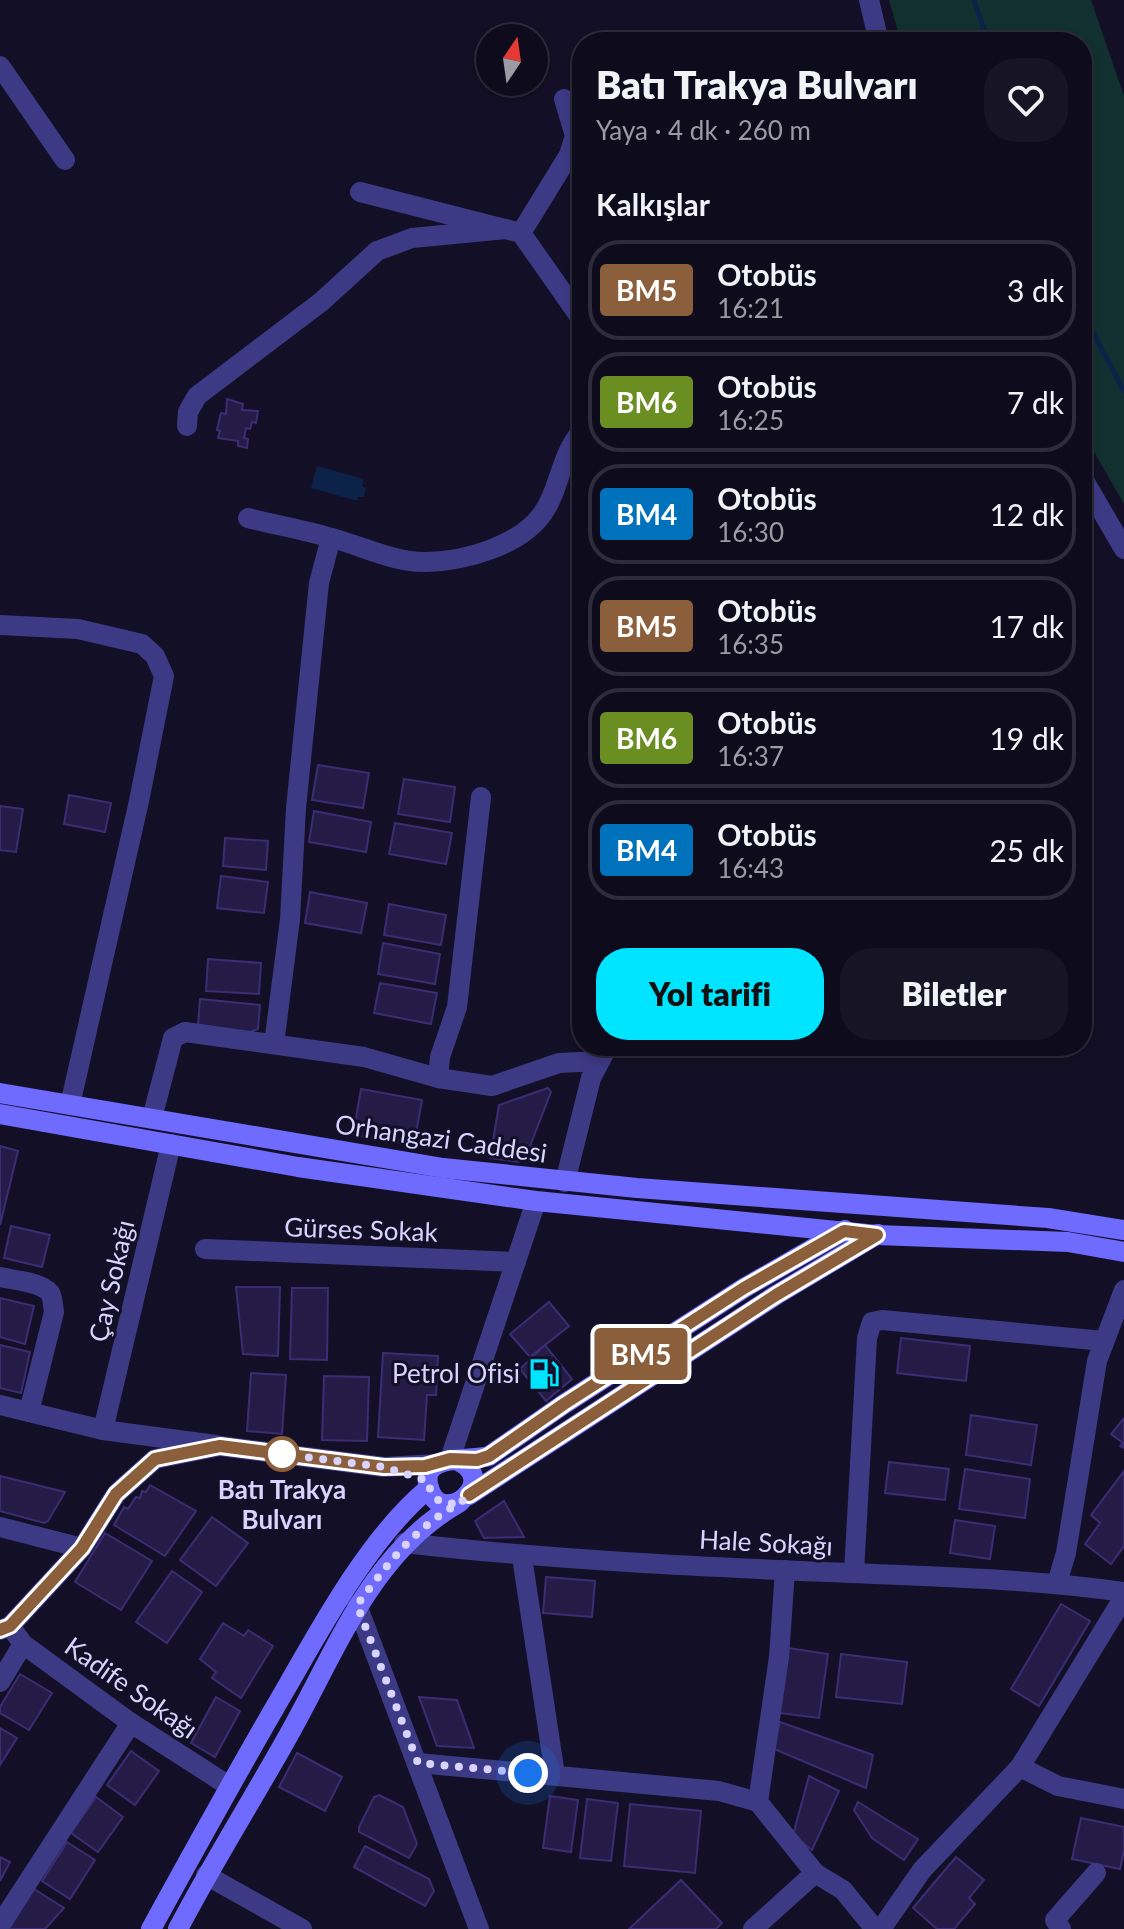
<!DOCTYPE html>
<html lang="tr">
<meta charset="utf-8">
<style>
body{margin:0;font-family:Lato,sans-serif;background:#171425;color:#f1f3f6;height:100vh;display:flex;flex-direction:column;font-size:30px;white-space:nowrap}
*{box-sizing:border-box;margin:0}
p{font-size:26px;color:#9b9ba3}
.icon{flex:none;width:44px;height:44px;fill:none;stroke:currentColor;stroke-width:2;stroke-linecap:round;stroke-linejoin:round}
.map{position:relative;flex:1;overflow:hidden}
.sheet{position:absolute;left:572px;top:32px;width:520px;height:1024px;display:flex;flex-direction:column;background:#0e0b1c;border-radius:32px;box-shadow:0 4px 12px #0003,0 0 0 2px #2e2b3b}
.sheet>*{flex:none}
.badge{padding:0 16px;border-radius:6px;font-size:28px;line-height:52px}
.needle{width:52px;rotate:13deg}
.fabs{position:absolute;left:476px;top:24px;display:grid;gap:16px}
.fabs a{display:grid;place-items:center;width:72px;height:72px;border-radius:50%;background:#0e0b1c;box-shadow:0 4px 12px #0003,0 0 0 2px #2e2b3b;font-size:40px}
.you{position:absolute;width:40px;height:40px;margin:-20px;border:6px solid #fff;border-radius:50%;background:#1a73e8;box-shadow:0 0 0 12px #1a73e833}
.map>.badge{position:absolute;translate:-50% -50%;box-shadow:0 0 0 4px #fff}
h2{padding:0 24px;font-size:30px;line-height:72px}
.round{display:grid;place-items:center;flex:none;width:84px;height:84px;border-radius:32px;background:#171425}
.head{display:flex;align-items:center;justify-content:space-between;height:136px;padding:0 24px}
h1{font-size:38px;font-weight:800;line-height:60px}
.primary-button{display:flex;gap:16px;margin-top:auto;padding:16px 24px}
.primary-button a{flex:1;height:92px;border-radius:32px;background:#00e5ff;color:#111;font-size:32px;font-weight:800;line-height:92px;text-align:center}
.primary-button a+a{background:#171425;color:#f1f3f6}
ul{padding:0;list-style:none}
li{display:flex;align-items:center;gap:24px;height:100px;margin:0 16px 12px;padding:0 8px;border:4px solid #2e2b3b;border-radius:32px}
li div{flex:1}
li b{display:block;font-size:30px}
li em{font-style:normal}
li .badge{min-width:88px;font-weight:700;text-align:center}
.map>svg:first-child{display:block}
.green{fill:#12302f}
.water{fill:#0c2248}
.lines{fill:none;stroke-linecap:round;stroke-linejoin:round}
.stream{stroke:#0c2248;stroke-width:5}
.building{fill:#241b47;stroke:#3b2d73;stroke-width:2}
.minor{stroke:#3d3a85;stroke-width:20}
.tertiary{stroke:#3d3a85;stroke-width:20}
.secondary{stroke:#6f6bff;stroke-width:20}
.line-casing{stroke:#fff;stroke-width:18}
.line{stroke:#8b5e3c;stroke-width:12}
.walk{stroke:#d9d4ff;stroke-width:8;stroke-dasharray:0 14.4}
.stop-dot{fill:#fff;stroke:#8b5e3c;stroke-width:4}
.labels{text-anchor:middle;stroke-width:6;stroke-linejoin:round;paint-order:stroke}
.street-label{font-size:26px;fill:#d9d4ff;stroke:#130f26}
.poi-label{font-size:26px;fill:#d9d4ff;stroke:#130f26;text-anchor:end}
.stop-label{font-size:26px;font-weight:bold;fill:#d9d4ff;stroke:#130f26}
</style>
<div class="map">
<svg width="1124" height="1929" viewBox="0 0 1124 1929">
<rect width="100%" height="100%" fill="#130f26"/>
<path class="green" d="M889,0H1091L1124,96V504L1082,431V42H901Z"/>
<path class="water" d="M317,466L364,479L362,486L366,488L364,497H358L357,501L311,488Z"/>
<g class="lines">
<g class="stream">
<path d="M974,0L988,42"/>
<path d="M1082,312L1124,391"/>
</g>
</g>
<g class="building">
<path d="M227,399L243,404L242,410L258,411L256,423L252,422L250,429L246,428L244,438L248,439L247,448L238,446V441L218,438L220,431L217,430L221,413L226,414Z"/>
<path d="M318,765L369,773L363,808L312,800Z"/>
<path d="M404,779L455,787L450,822L398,814Z"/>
<path d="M69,795L111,803L105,832L64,824Z"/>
<path d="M0,806L23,809L16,852L0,850Z"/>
<path d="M314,811L371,822L366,852L309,842Z"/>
<path d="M395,823L452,833L446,864L389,854Z"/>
<path d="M225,838L268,841L266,870L223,866Z"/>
<path d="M221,876L268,882L264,913L217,908Z"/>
<path d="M310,892L367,903L361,933L305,923Z"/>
<path d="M389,904L446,915L441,945L384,935Z"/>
<path d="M383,943L440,954L435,984L378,974Z"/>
<path d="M208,959L261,963L259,994L206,991Z"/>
<path d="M380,983L437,993L431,1024L374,1013Z"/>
<path d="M200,999L260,1005L258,1029L247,1033L198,1025Z"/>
<path d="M548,1088L551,1092L525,1159L519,1162L490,1158L499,1105Z"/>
<path d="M361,1089L422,1100L414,1145L353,1135Z"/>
<path d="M0,1146L18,1151L0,1225Z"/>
<path d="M11,1226L50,1235L42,1267L4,1258Z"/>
<path d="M236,1287H280L278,1356L243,1354Z"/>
<path d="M292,1288H328L327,1360L290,1359Z"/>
<path d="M0,1298L34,1306L25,1344L0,1337Z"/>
<path d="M549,1302L569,1326L530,1357L510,1334Z"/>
<path d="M901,1338L970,1346L966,1381L897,1373Z"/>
<path d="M0,1345L30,1352L21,1393L0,1388Z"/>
<path d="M545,1345L572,1379L546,1401L520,1369Z"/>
<path d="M383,1353L438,1356L436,1395H427L424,1440L378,1437Z"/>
<path d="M251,1373L286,1375L282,1434L247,1431Z"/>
<path d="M324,1376L369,1377L367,1441L322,1440Z"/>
<path d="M971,1415L1037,1425L1031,1465L966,1455Z"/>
<path d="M1124,1418V1448L1120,1446L1123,1443L1111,1434Z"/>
<path d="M889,1462L949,1469L945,1500L885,1493Z"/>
<path d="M965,1469L1030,1479L1025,1518L959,1509Z"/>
<path d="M1124,1471V1546L1111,1564L1085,1544L1100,1523L1091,1515Z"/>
<path d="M0,1476L65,1492L48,1521L44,1523L0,1511Z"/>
<path d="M150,1485L196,1511L165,1556L114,1525L124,1507L128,1509L136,1497L140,1498L142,1491L146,1492Z"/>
<path d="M504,1501L524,1537L484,1538L475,1521Z"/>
<path d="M212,1517L248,1543L216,1586L180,1560Z"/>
<path d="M955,1520L995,1526L990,1559L950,1553Z"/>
<path d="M105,1533L152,1561L121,1610L75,1582Z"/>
<path d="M172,1571L202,1592L167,1643L136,1622Z"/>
<path d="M546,1577L595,1581L592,1617L543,1613Z"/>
<path d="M1061,1604L1090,1621L1039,1706L1011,1689Z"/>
<path d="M223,1623L244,1636L248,1630L273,1646L241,1698L212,1678L216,1672L200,1659Z"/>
<path d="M788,1648L828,1654L819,1718L779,1713Z"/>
<path d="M841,1654L907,1662L902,1704L836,1697Z"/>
<path d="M20,1674L52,1693L29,1730L0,1713V1707Z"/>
<path d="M216,1697L240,1711L215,1757L191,1743Z"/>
<path d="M419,1697L457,1700L474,1748L437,1746Z"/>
<path d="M780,1722L873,1755L866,1788L774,1749Z"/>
<path d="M0,1728L17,1738L0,1765Z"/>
<path d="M131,1751L159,1771L135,1805L107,1785Z"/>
<path d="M297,1753L342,1777L325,1811L279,1787Z"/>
<path d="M809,1776L839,1791L812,1850L793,1835Z"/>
<path d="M379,1795L403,1807L417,1844L409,1858L359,1832V1827L374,1797Z"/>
<path d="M550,1796L578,1800L571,1852L543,1848Z"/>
<path d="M96,1797L123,1817L98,1852L71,1833Z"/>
<path d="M587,1799L618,1803L611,1861L580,1858Z"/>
<path d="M858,1802L918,1839L904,1860L872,1838L854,1810Z"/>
<path d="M630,1804L701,1811L695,1873L624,1866Z"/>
<path d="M1081,1818L1124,1827V1851L1120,1869L1072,1859Z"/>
<path d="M67,1842L95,1860L70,1899L42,1881Z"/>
<path d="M365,1846L429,1879L434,1891L425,1906L354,1867Z"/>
<path d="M0,1857L10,1862L0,1881Z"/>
<path d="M956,1857L984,1880L969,1898L975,1904L954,1929H937L913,1908Z"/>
<path d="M681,1880L722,1923L716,1929H629Z"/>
<path d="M34,1889L64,1908L45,1929H9Z"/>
</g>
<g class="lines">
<g class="minor">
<path d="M0,66L65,160"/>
<path d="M360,192L521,233L582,320"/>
<path d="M521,233L569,155L575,136L564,99"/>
<path d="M187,426L188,412L197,396L321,302L377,251L412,238L506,229"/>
<path d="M248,518C276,525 304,530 332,538C362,546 395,563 427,562C465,561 520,546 543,513C561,487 559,457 582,431"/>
<path d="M0,625L78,629L142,644L155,656L164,676L139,801L70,1105"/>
<path d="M274,1044L290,919L296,808L319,583L331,538"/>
<path d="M438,1078L440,1057L457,1007L481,797"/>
<path d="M152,1118L173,1038L185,1032L364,1057L438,1078L492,1086L559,1063L600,1061"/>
<path d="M565,1182L591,1078L608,1046"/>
<path d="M205,1249L516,1262"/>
<path d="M0,1277C13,1280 41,1282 50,1293C53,1298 53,1306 54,1312L29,1412"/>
<path d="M0,1405L103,1430L216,1445"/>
<path d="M103,1430L171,1144"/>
<path d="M450,1459L536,1201"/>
<path d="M0,1527L82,1548"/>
<path d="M404,1543C553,1560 703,1567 852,1573C943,1577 1033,1579 1124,1592"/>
<path d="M522,1557L555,1775"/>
<path d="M785,1570L779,1657L758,1802L815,1873L843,1890L875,1929"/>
<path d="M854,1573L867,1338L872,1322L882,1320L1104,1341"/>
<path d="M1057,1583L1066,1553L1097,1361L1124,1290"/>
<path d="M357,1605L479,1929"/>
<path d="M10,1626L23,1644L131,1723L229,1786"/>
<path d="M0,1682L23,1644"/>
<path d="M418,1763L719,1791L758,1802"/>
<path d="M1020,1767L1058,1786L1124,1799"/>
<path d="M206,1875L302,1929"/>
<path d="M0,1925L131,1723"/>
<path d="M753,1929L815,1873"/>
<path d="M881,1929L922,1870L1020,1767L1124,1597"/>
<path d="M1061,1929L1055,1920L1096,1873"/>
</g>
<g class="tertiary">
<path d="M869,0L879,42"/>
<path d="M1082,477L1124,549"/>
<path d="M0,1630L10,1626L82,1548L116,1494L155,1459L220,1446L384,1467L437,1464"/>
</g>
<g class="secondary">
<path d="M0,1093L443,1168L637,1188L1048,1218L1124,1230"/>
<path d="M0,1114L298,1167L536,1201L877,1235L1068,1242L1124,1252"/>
<path d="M456,1460C503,1480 441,1530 429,1488C418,1452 471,1462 489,1456L564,1404L744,1288L845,1230"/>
<path d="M469,1495L776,1295L878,1234"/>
<path d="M151,1929C196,1847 241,1765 288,1685C325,1620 372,1535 429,1488"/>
<path d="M178,1929C212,1864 251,1802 287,1738C336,1652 370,1553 460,1502"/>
</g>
</g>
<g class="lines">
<defs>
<path id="line" d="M0,1630L10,1626L82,1548L116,1494L155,1459L220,1446L384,1467L425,1466L450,1459L477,1460L489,1456L564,1404L744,1288L844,1231L877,1235L776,1295L469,1495"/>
</defs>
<use href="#line" class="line-casing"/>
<use href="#line" class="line"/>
<path class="walk" d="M282,1454L274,1453L384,1467L428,1481C431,1501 446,1509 464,1500C413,1529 391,1560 357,1605L418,1763L528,1773"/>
</g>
<defs>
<symbol id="fuel-bare" viewBox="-9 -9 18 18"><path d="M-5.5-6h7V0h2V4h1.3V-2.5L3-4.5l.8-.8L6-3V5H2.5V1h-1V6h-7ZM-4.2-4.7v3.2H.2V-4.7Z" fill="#00e5ff" stroke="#130f26" stroke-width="2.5" paint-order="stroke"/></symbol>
</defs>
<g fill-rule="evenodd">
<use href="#fuel-bare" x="522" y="1352" width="44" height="44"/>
</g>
<circle class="stop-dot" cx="282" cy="1454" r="16"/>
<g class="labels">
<g class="street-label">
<text transform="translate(441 1139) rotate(8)" y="9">Orhangazi Caddesi</text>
<text transform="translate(361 1230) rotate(2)" y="9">Gürses Sokak</text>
<text transform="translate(112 1281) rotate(-77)" y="9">Çay Sokağı</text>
<text transform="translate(766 1543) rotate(3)" y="9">Hale Sokağı</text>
<text transform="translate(131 1688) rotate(35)" y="9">Kadife Sokağı</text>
</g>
<g class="poi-label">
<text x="520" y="1383">Petrol Ofisi</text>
</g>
<g class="stop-label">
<text x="282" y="1499">Batı Trakya<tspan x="282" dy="30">Bulvarı</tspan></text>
</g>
</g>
</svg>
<div class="fabs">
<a><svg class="needle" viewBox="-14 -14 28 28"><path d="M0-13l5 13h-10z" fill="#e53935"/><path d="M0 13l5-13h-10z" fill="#9b9ba3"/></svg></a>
</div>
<div class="you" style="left:528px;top:1773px"></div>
<b class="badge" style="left:641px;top:1354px;background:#8b5e3c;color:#fff">BM5</b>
<section class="sheet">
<div class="head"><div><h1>Batı Trakya Bulvarı</h1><p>Yaya · 4 dk · 260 m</p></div><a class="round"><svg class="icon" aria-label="heart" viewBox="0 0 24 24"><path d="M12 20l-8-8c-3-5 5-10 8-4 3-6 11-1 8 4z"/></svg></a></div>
<h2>Kalkışlar</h2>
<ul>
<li><span class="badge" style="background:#8b5e3c;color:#fff">BM5</span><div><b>Otobüs</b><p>16:21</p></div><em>3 dk</em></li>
<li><span class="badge" style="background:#6b8e23;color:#fff">BM6</span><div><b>Otobüs</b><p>16:25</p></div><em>7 dk</em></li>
<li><span class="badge" style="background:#0072bc;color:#fff">BM4</span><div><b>Otobüs</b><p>16:30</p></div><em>12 dk</em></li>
<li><span class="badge" style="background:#8b5e3c;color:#fff">BM5</span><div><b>Otobüs</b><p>16:35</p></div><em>17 dk</em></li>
<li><span class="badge" style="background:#6b8e23;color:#fff">BM6</span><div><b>Otobüs</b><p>16:37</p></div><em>19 dk</em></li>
<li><span class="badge" style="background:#0072bc;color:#fff">BM4</span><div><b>Otobüs</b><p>16:43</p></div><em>25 dk</em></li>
</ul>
<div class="primary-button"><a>Yol tarifi</a><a>Biletler</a></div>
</section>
</div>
